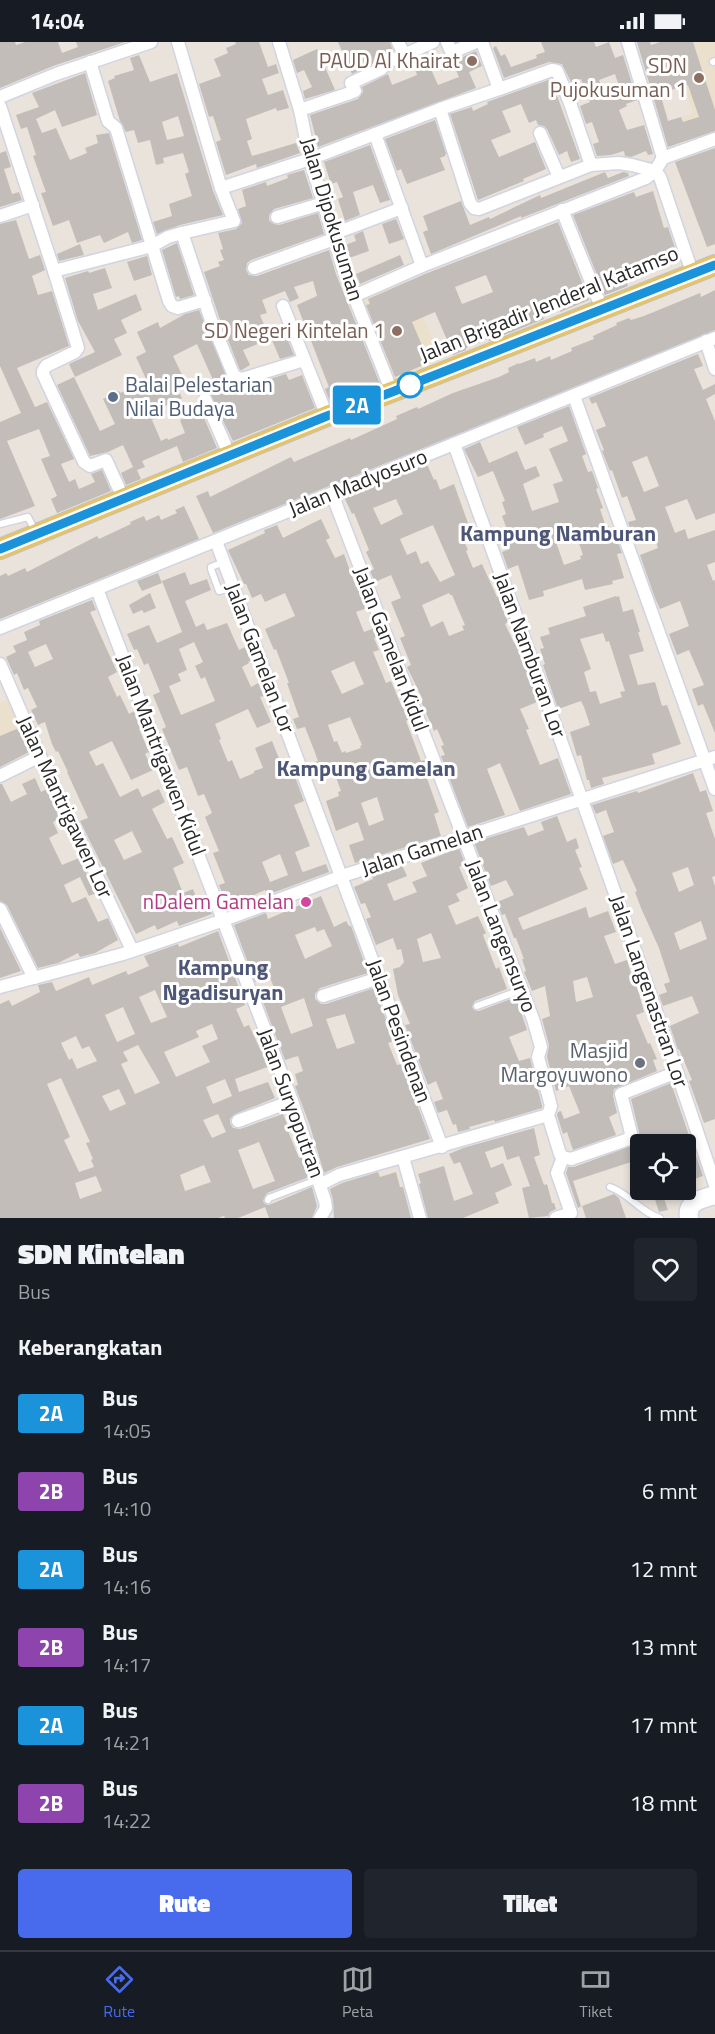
<!DOCTYPE html>
<html lang="id">
<style>
body{margin:0;font-family:"Titillium Web",sans-serif;background:#20242c;color:#f1f3f6;height:100vh;display:flex;flex-direction:column;font-size:22px;white-space:nowrap}
*{box-sizing:border-box;margin:0}
p{font-size:20px;color:#9ea1a6}
.icon{flex:none;width:33px;height:33px;fill:none;stroke:currentColor;stroke-width:2;stroke-linecap:round;stroke-linejoin:round}
.map{position:relative;height:1176px;overflow:hidden}
.sheet{display:flex;flex-direction:column;background:#171b24;flex:1}
.sheet>*{flex:none}
.badge{padding:0 12px;border-radius:4px;font-size:21px;line-height:39px}
.fabs{position:absolute;left:630px;top:1092px;display:grid;gap:12px}
.fabs a{display:grid;place-items:center;width:66px;height:66px;border-radius:6px;background:#171b24;box-shadow:0 3px 9px #0003;font-size:30px}
.map>.badge{position:absolute;translate:-50% -50%;box-shadow:0 0 0 3px #fff}
h2{padding:0 18px;font-size:22px;line-height:54px}
.round{display:grid;place-items:center;flex:none;width:63px;height:63px;border-radius:6px;background:#20242c}
.headline{display:flex;align-items:center;justify-content:space-between;height:102px;padding:0 18px}
h1{font-size:28px;font-weight:800;line-height:45px}
.action{display:flex;gap:12px;margin-top:auto;padding:12px 18px}
.action a{flex:1;height:69px;border-radius:6px;background:#476bec;color:#fff;font-size:24px;font-weight:800;line-height:69px;text-align:center}
.action a+a{background:#20242c;color:#f1f3f6}
ul{padding:0;list-style:none}
li{display:flex;align-items:center;gap:18px;height:78px;padding:0 18px}
li div{flex:1}
li b{display:block;font-size:22px}
li em{font-style:normal}
li .badge{min-width:66px;font-weight:700;text-align:center}
.status{display:flex;justify-content:space-between;align-items:center;height:42px;padding:0 30px;background:#171b24;direction:ltr}
.status svg{height:16px;fill:currentColor}
.menu{display:flex;justify-content:space-around;align-items:center;height:84px;border-top:2px solid #363941;background:#171b24;font-size:16px;color:#9ea1a6}
.menu a{display:grid;justify-items:center;gap:3px}
.menu .selected{color:#476bec}
.map>svg:first-child{display:block}
.education{fill:#ebe0cc}
.building{fill:#c2bdb8;fill-rule:evenodd}
.lines{fill:none;stroke-linecap:round;stroke-linejoin:round}
.lane-casing{stroke:#d1d4e1;stroke-width:9}
.street-casing{stroke:#d1d4e1;stroke-width:15}
.secondary-casing{stroke:#d1d4e1;stroke-width:21}
.primary-casing{stroke:#c3c3c3;stroke-width:22}
.lane{stroke:#fff;stroke-width:6}
.street{stroke:#fff;stroke-width:12}
.secondary{stroke:#fff;stroke-width:18}
.primary{stroke:#e6c365;stroke-width:20}
.line-casing{stroke:#fff;stroke-width:14}
.line{stroke:#1a93db;stroke-width:9}
.education-dot{fill:#8d6e63;stroke:#fff;stroke-width:2}
.stop-dot{fill:#fff;stroke:#1a93db;stroke-width:3}
.service-dot{fill:#5c6f8a;stroke:#fff;stroke-width:2}
.hotel-dot{fill:#d1479c;stroke:#fff;stroke-width:2}
.worship-dot{fill:#6b7280;stroke:#fff;stroke-width:2}
.labels{text-anchor:middle;stroke-width:6;stroke-linejoin:round;paint-order:stroke}
.education-label{font-size:21px;fill:#785e54;stroke:#fff;text-anchor:end}
.street-label{font-size:21px;fill:#292929;stroke:#fff}
.service-label{font-size:21px;fill:#4e5e75;stroke:#fff;text-anchor:start}
.hotel-label{font-size:21px;fill:#b23c85;stroke:#fff;text-anchor:end}
.worship-label{font-size:21px;fill:#5b616d;stroke:#fff;text-anchor:end}
.neighbourhood-label{font-size:22px;font-weight:bold;fill:#4d5676;stroke:#fff}
</style>
<div class="status"><b>14:04</b><svg viewBox="0 0 49 12"><path d="M0 12V9h3v3zM5 12V6h3v6zM10 12V3h3v9zM15 12V0h3v12zM26 1h20v11H26zM47 4h2v5h-2z"/></svg></div>
<div class="map">
<svg width="715" height="1176" viewBox="0 0 715 1176">
<rect width="100%" height="100%" fill="#eae3db"/>
<g class="education">
<path d="M672,0H715V91L689,99L682,75L693,71Z"/>
<path d="M407,237L441,317L388,340L353,261Z"/>
<path d="M11,656L37,715L0,731V661Z"/>
</g>
<g class="building">
<path d="M0,0H15L16,3L25,0H58L62,11L78,5L76,0H125L53,24L0,46Z"/>
<path d="M235,0H259L268,25L276,22L279,31L262,37L268,53L283,48L289,66L277,69L276,66L246,77L252,97L247,99L252,114L296,101L300,111L257,126L256,122L226,133L216,100L221,98L213,74L209,75L199,42L221,34L214,17L228,11L226,6L236,2Z"/>
<path d="M338,0H390L393,9L384,13L376,20L352,32Z"/>
<path d="M541,0H594L596,5L609,0L615,16L623,13L637,58L626,62L627,64L619,68L627,88L644,83L653,112L648,113L646,109L631,115L625,114L624,109L611,113L597,114L593,102L599,100L592,80L586,82L580,64L590,60L581,37L571,40L562,22L549,20L504,36L493,6L496,4L501,14L505,12L511,25L537,16L536,13L545,10ZM615,32L621,50L606,56L599,38Z"/>
<path d="M637,0H650L651,3L660,0H693L715,68V89L668,105ZM688,43L699,75L683,80L681,75L668,79L660,51Z"/>
<path d="M317,7L335,48L305,57L303,49L312,45L304,28L297,31L293,18Z"/>
<path d="M476,9L482,24L469,30L476,46L318,105L310,73L358,57L363,50L362,45L388,32L392,43L417,33L413,21L426,16L438,43L459,35L451,17H458Z"/>
<path d="M139,13L150,40L177,31L213,149L223,173L180,183L157,192L153,180L172,174L169,162L192,154L185,132L189,130L183,111L163,116L164,121L156,123L150,98L138,101L134,88L126,90L120,79L108,39L115,36L114,34L134,28L130,16ZM178,74L184,94L167,98L162,80Z"/>
<path d="M85,31L97,73L62,85L55,68L36,77L42,91L56,86L70,118L87,111L85,106L98,101L96,93L109,91L142,198L132,201L128,190L104,201L100,193L77,201L69,178L53,184L41,151L46,150L33,114L36,113L27,85L21,87L16,73L39,65L32,51Z"/>
<path d="M551,37L580,117L571,120L567,109L559,113L547,87L544,84L538,83L536,78L529,81L521,62L502,69L511,90L491,98L499,115L535,100L546,127L523,137L524,139L478,158L450,72L472,65L473,69L488,62L487,60Z"/>
<path d="M435,78L446,111L445,114L440,116L445,128L407,142L401,127L397,129L385,97Z"/>
<path d="M370,103L390,158L380,161L373,143L353,150L360,173L345,179L338,157L343,155L337,140L331,142L324,120Z"/>
<path d="M715,106V202L707,205L675,120Z"/>
<path d="M6,109L11,125L4,127L12,152L19,150L22,158L0,165V111Z"/>
<path d="M304,128L313,156L274,167L269,173V178L272,181L279,183L318,171L324,192L251,218L247,221L246,228L249,233L257,234L329,208L336,232L380,342L330,360L325,347L329,345L297,263L317,254L313,239L294,245L299,256L290,260L285,249L262,258L267,271L260,273L270,297L243,308L250,323L242,328H240L219,275L204,230L220,224L218,220L224,218L220,208L223,207L218,191L236,187L242,181L238,167L246,164L242,148L266,140L267,144L288,136L287,133Z"/>
<path d="M605,130L608,136L623,130L628,131L629,134L521,176V174L431,212L423,190L428,188L423,174L461,159L470,183L489,175L490,177L540,153L541,156Z"/>
<path d="M653,149L664,186L668,185L679,218L658,225V222L634,231L635,234L626,238L628,244L605,253L573,173L634,150L636,155Z"/>
<path d="M396,177L404,197L389,202L382,182Z"/>
<path d="M16,178L29,217L40,213L45,228L32,234L38,253L52,249L69,304L17,326L35,365L47,360L74,417L61,422L69,440L75,437L79,447L95,440L91,432L102,428L111,449L57,471L51,457L57,454L41,417L50,414L39,387L7,399L35,464L0,477V380L21,371L0,324V182Z"/>
<path d="M558,180L589,258L560,270L559,266L542,273L544,277L489,299L488,297L466,306V308L453,313L452,311L395,335L366,263L370,262L368,257L425,232ZM486,233L493,250L462,262L455,245ZM435,270L447,298L424,308L412,280Z"/>
<path d="M363,189L369,209L349,216L345,203L356,199L354,193Z"/>
<path d="M177,201L194,253L180,257L179,254L176,255L162,208Z"/>
<path d="M80,202L84,213L59,219L57,212Z"/>
<path d="M400,213L404,223L360,242L356,232Z"/>
<path d="M147,214L152,233L134,239L127,220Z"/>
<path d="M105,226L112,246L93,252L98,268L136,252L142,268L121,278L127,291L114,297L122,313L75,335L69,322L95,310L78,279L65,236L88,229L89,231Z"/>
<path d="M715,248V288L213,491L196,454L208,449L210,455L291,415L294,420L350,396L351,398L397,377L396,374L417,365L418,367L453,351L499,335L509,330L508,326L519,321V322L535,316L536,320L550,314L551,318L572,309L571,306L594,297L593,294L617,283L616,281L629,276L631,278L644,274L700,251L701,255Z"/>
<path d="M199,268L229,340L244,345L286,332L289,338L302,333L315,366L233,399L209,350L217,347L197,302L173,314L187,343L177,347L182,356L163,365L166,371L152,378L161,399L167,396L168,398L185,391L180,378L201,369L217,406L183,420L177,404L142,419L145,425L137,428L141,437L126,443L121,431L133,425L123,403L108,410L90,414L57,343L74,335L100,389L115,382L103,357L119,349L120,351L138,343L137,341L146,337L136,315L146,310L137,290L158,280L160,286L185,272Z"/>
<path d="M284,289L294,313L280,317L271,296Z"/>
<path d="M698,312L703,324L694,327L703,348L715,342V352L706,357L715,379V471L696,478L687,457L665,465L675,491L685,487L688,497L715,488V520L707,523L713,539L715,538V691L703,662L698,664L692,647L704,643L689,608L677,613L669,592L689,584L680,559L660,567L655,556L640,513L658,506L652,489L634,496L628,480L636,478L627,454L622,456L612,428L610,429L602,409L604,408L596,388L606,384L596,360L592,362L589,356ZM647,414L659,444L644,450L632,420Z"/>
<path d="M569,364L586,412L582,414L588,430L592,429L598,446L596,447L603,466L600,467L606,485L609,484L613,499L617,498L622,511L617,512L624,536L612,539L613,542L585,548L582,537L543,549L544,554L529,558L518,523L508,527L502,510L510,507L506,493H509L502,474L506,472L502,460L505,459L493,429L478,435L464,407L480,400L489,421L517,409L525,428L536,424L540,434L523,442L532,469L559,460L553,442L563,439L549,407L568,399L562,384L543,392L544,395L525,403L517,385ZM576,493L583,513L580,514L581,517L564,523L556,500Z"/>
<path d="M427,422L434,438L436,437L440,448L454,442L469,484L459,488L468,508L466,509L473,526L482,522L497,555H498L508,580L505,582L514,601H516L536,654L537,660L520,667L529,687L526,688L540,723L558,716L571,752L520,769L500,721L487,727L505,773L468,785L441,714L445,713L441,704L444,703L437,687L434,689L421,659L423,658L407,625L411,623L400,596L405,594L391,560L401,556L391,533L375,540L370,529L374,527L366,510L369,508L354,471L352,472L344,455ZM396,457L403,472L381,483L373,466ZM433,483L455,533L440,540L428,519L421,522L416,509L407,513L400,497ZM449,551L450,553H452L465,583L462,584L464,588L449,594L443,579L431,585L422,563Z"/>
<path d="M184,464L199,497L0,577V534L6,531L8,534L25,526L27,530L97,494L99,497L131,482L130,480L144,474L146,479L159,473L161,478L177,471L175,468Z"/>
<path d="M321,477L330,496L326,498L335,516L344,512L356,545L358,544L362,554L367,566L356,570L364,590L375,586L378,595L374,596L379,608L373,610L386,641L391,639L402,665L404,664L409,677L406,679L414,700L421,719L425,718L429,730L425,731L439,770L434,772L441,794L355,821L349,803L364,798L358,780L336,789L326,759L339,754L338,750L341,749L334,730L315,737L310,722L318,719L314,708L305,685L297,687L293,677L299,675L287,641H289L276,607L274,608L265,587L295,574L285,551L265,560L261,552L252,556L246,542H244L228,508L265,491L264,488L277,483L283,496ZM354,619L364,642L342,652L331,629ZM350,675L362,703L360,704L361,706L346,711L345,709L342,711L337,699L334,700L328,683ZM377,755L384,778L369,784L361,761Z"/>
<path d="M185,530L190,543L207,537L211,548L185,559L196,585L204,581L207,588L227,581L239,608L245,605L251,619L248,620L249,621L242,625L251,645L258,641L264,654L260,655L271,680L257,686L248,667L215,682L221,697L219,698L228,720L232,718L240,737L254,731V729L263,726L255,706L272,699L280,719L288,716L304,759L294,763L310,804L295,810L302,829L303,830L326,822L329,830L267,853L265,848L241,859L240,856L235,858L233,853L224,857L219,843L225,841L213,811L219,809L205,775L212,771L204,752L198,754L187,725L179,728L162,687L166,685L153,653L160,650L148,621L144,623L137,607L134,608L127,592L149,583L157,601L182,590L162,539ZM194,600L203,620L195,624L201,637L205,635L215,659L181,673L169,644L181,639L178,632L187,628L179,607ZM280,812L288,833L270,840L262,820Z"/>
<path d="M158,531L162,541L142,549L137,539Z"/>
<path d="M150,551L156,566L144,571L142,568L133,572L129,563Z"/>
<path d="M616,554V555L619,554L623,570L633,567L640,590H638L644,609L629,613L638,643L655,640L662,664L667,663L681,702L652,712L655,722L602,736L604,742L591,746L589,738H587L581,713L577,714L570,690L590,683L584,665L581,659L558,667L543,623L545,622L540,607L544,606L540,595L550,592L548,586L586,574L583,565ZM603,591L606,600L609,599L625,649L620,650L622,655L600,662L596,649L590,650L584,630L591,627L580,597Z"/>
<path d="M92,558L96,568L90,570L117,630L108,635L117,655L120,653L129,672L134,669L141,686L139,687L149,710L145,712L153,728L131,738L112,699L89,710L96,724L103,721L120,755L138,746L142,755L159,747L165,760L152,767L167,797L172,795L184,821L173,826L183,851L193,847L199,863L207,860L212,872L179,884L177,879L157,888L155,883L136,892L80,779L88,776L67,730H68L58,709L56,710L52,702L45,680L38,683L31,668L37,665L28,646L24,648L17,631L14,633L6,615L16,610L13,604L27,598L24,590L40,583L39,579ZM46,602L53,617L35,625L28,610ZM132,789L142,810L124,818L114,798Z"/>
<path d="M19,686L29,710L0,725V694Z"/>
<path d="M693,731L700,750L706,748L713,769L706,771L715,797V834L712,835L715,844V1077L704,1081L689,1039L692,1038L679,1007L678,1008L670,984L699,971L692,954L663,964L659,953L667,950L664,942L670,940L659,906L641,866L635,850L637,849L623,818L613,822L603,794L614,790L606,768L596,772L592,763L637,749L638,751ZM688,825L694,843L679,850L672,831ZM701,879L707,897L680,908L674,891Z"/>
<path d="M35,736L41,750L47,747L60,776L53,780L58,791L49,796L62,823L79,816L96,851L89,854L80,835L64,843L72,861L86,855L98,880L108,876L118,898L95,911L80,915L78,911L58,921L38,926L7,863L0,859V742H2L11,760L27,752L22,742Z"/>
<path d="M557,774L567,800L576,796L579,806L575,808L582,825L579,826L588,847L518,876L523,888L586,865L589,876L608,869L616,890L604,894L615,922L627,918L634,942L636,941L644,970L636,973L648,1002L650,1001L657,1017L653,1018L657,1029L614,1047L613,1054L617,1071L609,1075L616,1093L573,1108L567,1090L563,1092L557,1073L558,1070L561,1069L564,1077L580,1071L569,1044L556,1049L547,1015L549,1003L542,977L550,974L545,944L532,949L524,930L526,929L522,917H524L516,896H514L505,872L502,873L497,860L514,853L506,838L491,844L474,800L524,785L528,794L544,788L541,780ZM587,935L593,955L576,960L573,939Z"/>
<path d="M459,806L465,822L459,825L468,846L456,852L460,859L448,864L456,883L478,874L486,891L483,893L496,927L499,925L507,947L475,959L472,965L474,968L479,969L516,955L527,988L509,995L519,1019L530,1016L542,1064V1066L495,1080L494,1078L469,1085L470,1087L458,1090L456,1082L453,1083L447,1068L438,1071L434,1060L443,1057L436,1039L428,1043L405,983L410,982L398,953L393,927L400,925L404,920L401,907L397,908L393,896L376,903L366,877L371,875L365,861L361,862L354,845L373,837L372,833L402,823L407,834L387,842L394,859L417,850L412,840L427,834L421,821ZM431,891L441,916L423,920L417,897Z"/>
<path d="M321,854L334,885L346,879L349,884H351L368,931L320,946L315,952V957L321,962H326L374,946L394,999L388,1001L397,1023L402,1022L430,1097L337,1125L324,1131L310,1084L295,1044L298,1043L295,1032L303,1029L298,1014L285,1018L263,960L277,953L269,933L255,940L234,883L266,871L268,877ZM315,885L317,890L324,887L332,904L305,917L295,893ZM304,956L313,984L291,992L281,965ZM345,972L355,1001L337,1007L326,977Z"/>
<path d="M0,886L21,929L0,936Z"/>
<path d="M218,889L245,963L236,967L244,985L249,983L261,1009L264,1008L270,1024L235,1037L239,1050L268,1040L275,1056L235,1072L230,1077V1081L233,1086L240,1087L283,1072L290,1089H288L299,1116L302,1115L309,1135L267,1151L263,1159L265,1162L269,1163L312,1145L317,1164L312,1176H269L265,1165L238,1176H225L224,1174L218,1176H0V962L9,958L12,964L40,950L38,943L52,940L56,949L89,935L92,943L126,929L128,933L149,924L144,914L178,902L179,905ZM155,948L167,975L151,981L139,955ZM123,965L135,992L117,1000L105,973ZM212,982L218,997L202,1004L210,1020L176,1035L164,1010L199,995L196,989ZM76,994L82,1007L89,1004L97,1019L77,1027L72,1016L69,1018L61,1001ZM138,1003L160,1041L135,1052L121,1022L128,1019L123,1010ZM61,1036L90,1100L86,1101L93,1117L91,1118L94,1125L79,1130L64,1098L70,1095L47,1042ZM225,1037L232,1054L213,1062L206,1045ZM119,1047L126,1062L110,1069L102,1054ZM218,1072L226,1090L212,1096L203,1078ZM259,1100L275,1139L253,1147L238,1108ZM204,1123L211,1140L185,1149L180,1133ZM96,1134L102,1149L80,1157L75,1141Z"/>
<path d="M671,1041L703,1134L686,1140V1102H640V1143L631,1120L573,1139L581,1164L578,1166L566,1131L568,1125H574L634,1103L639,1098V1090L631,1057Z"/>
<path d="M534,1086L540,1113L534,1115L544,1143L547,1142L552,1161H554L556,1167L550,1170L548,1174L529,1176L522,1146L530,1144L519,1114L507,1118L503,1104L485,1110L491,1126L503,1121L512,1143L495,1151L499,1161L463,1176H428L419,1142L421,1141L418,1132L444,1124L454,1159L473,1152L460,1120L454,1122L449,1112L463,1106Z"/>
<path d="M378,1130L380,1135L396,1130L400,1145H403L411,1176H334L333,1158L330,1147L342,1141Z"/>
<path d="M643,1148H669L662,1151L668,1168L659,1170L654,1154L646,1157Z"/>
<path d="M614,1152L619,1156L626,1176H586L582,1164Z"/>
</g>
<g class="lines">
<defs>
<g id="lane">
<path d="M713,20L715,19"/>
<path d="M0,482L28,475L35,489"/>
<path d="M224,520L211,525V527L219,549L233,545"/>
<path d="M477,964L521,948"/>
<path d="M610,1145C630,1152 640,1170 660,1176"/>
<path d="M268,1158L269,1156L319,1137"/>
</g>
<g id="street">
<path d="M279,0L300,68L310,117L344,229L392,350"/>
<path d="M398,0L404,12"/>
<path d="M447,0L451,9H455L476,0"/>
<path d="M482,0L499,47L552,28L557,29L570,61L591,123"/>
<path d="M628,0L663,116"/>
<path d="M90,20L108,79L116,86L169,259L172,264L178,266L205,258"/>
<path d="M0,55L56,32L151,0"/>
<path d="M0,64L54,229L152,204L168,195L182,191L234,179L221,146L178,0"/>
<path d="M440,67L499,47"/>
<path d="M300,68L350,51L355,49L351,41L381,27L388,20L433,0"/>
<path d="M540,91L559,135"/>
<path d="M375,92L440,67L470,161L474,166L479,167L591,123L619,121L632,123L655,129L660,135L692,230"/>
<path d="M221,146L310,117L375,92L422,224"/>
<path d="M562,168L602,267"/>
<path d="M0,174L33,163"/>
<path d="M277,175L324,161"/>
<path d="M182,191L211,278L234,334L242,337L304,318"/>
<path d="M333,192L402,166"/>
<path d="M254,226L334,197"/>
<path d="M54,229L78,306L75,310L46,324L43,329V332L84,420L90,424L106,418L124,458"/>
<path d="M354,254L422,224L646,136L655,129L663,116L715,97"/>
<path d="M283,264L327,374"/>
<path d="M706,299L715,327"/>
<path d="M574,354L715,747"/>
<path d="M205,357L230,414"/>
<path d="M454,402C543,648 632,894 715,1143"/>
<path d="M332,452L533,977L541,1005L538,1015L551,1064L548,1073L560,1112L563,1115L571,1117L629,1097L631,1091L621,1052L677,1030"/>
<path d="M216,499L442,1105"/>
<path d="M97,547L292,1059L325,1159L326,1166L320,1176"/>
<path d="M0,586L715,296"/>
<path d="M0,622L40,714L132,908"/>
<path d="M0,734L40,714"/>
<path d="M0,867L34,936"/>
<path d="M0,945L123,912L224,878L342,834L715,715"/>
<path d="M323,954L379,936"/>
<path d="M238,1079L292,1059"/>
<path d="M403,1115L420,1176"/>
<path d="M321,1142L339,1133L548,1073"/>
<path d="M556,1176L571,1171L557,1131L563,1115"/>
</g>
<path id="secondary" d="M689,1176C686,1159 702,1157 715,1153"/>
<path id="primary" d="M0,507L327,374L392,350L715,223"/>
</defs>
<use href="#lane" class="lane-casing"/>
<use href="#street" class="street-casing"/>
<use href="#secondary" class="secondary-casing"/>
<use href="#primary" class="primary-casing"/>
<use href="#lane" class="lane"/>
<use href="#street" class="street"/>
<use href="#secondary" class="secondary"/>
<use href="#primary" class="primary"/>
</g>
<g class="lines">
<defs>
<path id="line" d="M0,507L327,374L392,350L715,223"/>
</defs>
<use href="#line" class="line-casing"/>
<use href="#line" class="line"/>
</g>
<g class="education-dot">
<circle cx="472" cy="19" r="6"/>
<circle cx="699" cy="36" r="6"/>
<circle cx="397" cy="289" r="6"/>
</g>
<circle class="stop-dot" cx="410" cy="343" r="12"/>
<circle class="service-dot" cx="113" cy="355" r="6"/>
<circle class="hotel-dot" cx="306" cy="860" r="6"/>
<circle class="worship-dot" cx="640" cy="1021" r="6"/>
<g class="labels">
<g class="education-label">
<text x="460" y="26">PAUD Al Khairat</text>
<text x="687" y="31">SDN<tspan x="687" dy="24">Pujokusuman 1</tspan></text>
<text x="385" y="296">SD Negeri Kintelan 1</text>
</g>
<g class="street-label">
<text transform="translate(332 177) rotate(73)" y="7">Jalan Dipokusuman</text>
<text transform="translate(549 262) rotate(-22)" y="7">Jalan Brigadir Jenderal Katamso</text>
<text transform="translate(358 441) rotate(-22)" y="7">Jalan Madyosuro</text>
<text transform="translate(391 607) rotate(69)" y="7">Jalan Gamelan Kidul</text>
<text transform="translate(530 613) rotate(70)" y="7">Jalan Namburan Lor</text>
<text transform="translate(260 616) rotate(69)" y="7">Jalan Gamelan Lor</text>
<text transform="translate(161 713) rotate(69)" y="7">Jalan Mantrigawen Kidul</text>
<text transform="translate(65 765) rotate(65)" y="7">Jalan Mantrigawen Lor</text>
<text transform="translate(422 808) rotate(-18)" y="7">Jalan Gamelan</text>
<text transform="translate(501 894) rotate(69)" y="7">Jalan Langensuryo</text>
<text transform="translate(649 949) rotate(71)" y="7">Jalan Langenastran Lor</text>
<text transform="translate(399 989) rotate(70)" y="7">Jalan Pesindenan</text>
<text transform="translate(291 1061) rotate(70)" y="7">Jalan Suryoputran</text>
</g>
<g class="service-label">
<text x="125" y="350">Balai Pelestarian<tspan x="125" dy="24">Nilai Budaya</tspan></text>
</g>
<g class="hotel-label">
<text x="294" y="867">nDalem Gamelan</text>
</g>
<g class="worship-label">
<text x="628" y="1016">Masjid<tspan x="628" dy="24">Margoyuwono</tspan></text>
</g>
<g class="neighbourhood-label">
<text x="558" y="499">Kampung Namburan</text>
<text x="366" y="734">Kampung Gamelan</text>
<text x="223" y="933">Kampung<tspan x="223" dy="25">Ngadisuryan</tspan></text>
</g>
</g>
</svg>
<div class="fabs">
<a><svg class="icon" aria-label="locate" viewBox="0 0 24 24"><circle cx="12" cy="12" r="6"/><path d="M12 2v4M12 18v4M2 12h4M18 12h4"/></svg></a>
</div>
<b class="badge" style="left:357px;top:363px;background:#1a93db;color:#fff">2A</b>
</div>
<section class="sheet">
<div class="headline"><div><h1>SDN Kintelan</h1><p>Bus</p></div><a class="round"><svg class="icon" aria-label="heart" viewBox="0 0 24 24"><path d="M12 20l-8-8c-3-5 5-10 8-4 3-6 11-1 8 4z"/></svg></a></div>
<h2>Keberangkatan</h2>
<ul>
<li><span class="badge" style="background:#1a93db;color:#fff">2A</span><div><b>Bus</b><p>14:05</p></div><em>1 mnt</em></li>
<li><span class="badge" style="background:#8e44ad;color:#fff">2B</span><div><b>Bus</b><p>14:10</p></div><em>6 mnt</em></li>
<li><span class="badge" style="background:#1a93db;color:#fff">2A</span><div><b>Bus</b><p>14:16</p></div><em>12 mnt</em></li>
<li><span class="badge" style="background:#8e44ad;color:#fff">2B</span><div><b>Bus</b><p>14:17</p></div><em>13 mnt</em></li>
<li><span class="badge" style="background:#1a93db;color:#fff">2A</span><div><b>Bus</b><p>14:21</p></div><em>17 mnt</em></li>
<li><span class="badge" style="background:#8e44ad;color:#fff">2B</span><div><b>Bus</b><p>14:22</p></div><em>18 mnt</em></li>
</ul>
<div class="action"><a>Rute</a><a>Tiket</a></div>
</section>
<nav class="menu">
<a class="selected"><svg class="icon" aria-label="directions" viewBox="0 0 24 24"><path d="M12 3l9 9-9 9-9-9zM9 14v-3h6M13 9l2 2-2 2"/></svg>Rute</a>
<a><svg class="icon" aria-label="map" viewBox="0 0 24 24"><path d="M3 6l6-2 6 2 6-2v14l-6 2-6-2-6 2zM9 4v14M15 6v14"/></svg>Peta</a>
<a><svg class="icon" aria-label="tickets" viewBox="0 0 24 24"><path d="M3 7h18v10H3zM15 7v10"/></svg>Tiket</a>
</nav>
